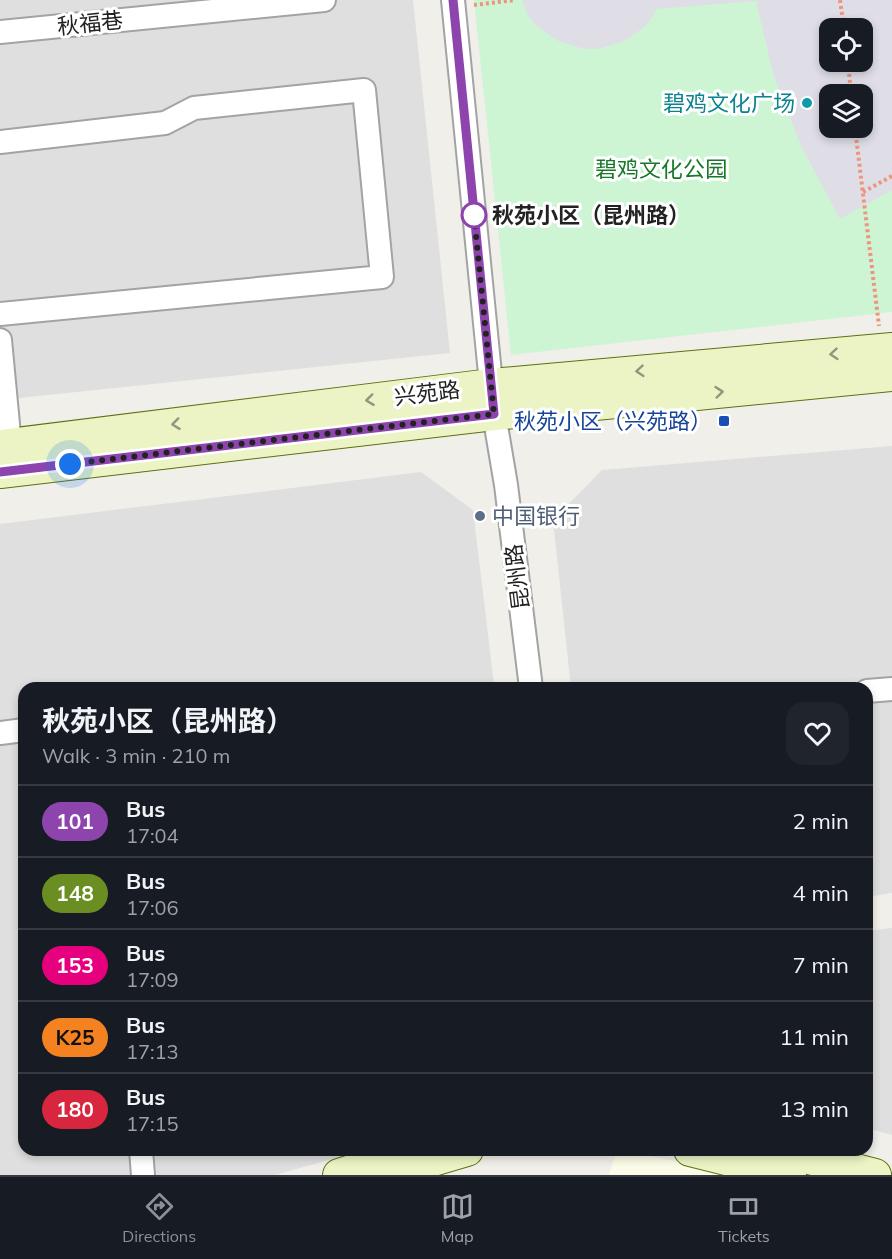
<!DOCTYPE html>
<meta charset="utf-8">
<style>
body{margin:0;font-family:Mulish,"Noto Sans SC",sans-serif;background:#20242c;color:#f1f3f6;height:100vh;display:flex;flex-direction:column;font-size:22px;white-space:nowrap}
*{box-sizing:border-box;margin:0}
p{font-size:20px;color:#9ea1a6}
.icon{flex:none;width:33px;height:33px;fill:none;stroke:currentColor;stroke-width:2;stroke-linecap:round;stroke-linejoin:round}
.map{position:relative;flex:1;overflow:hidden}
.side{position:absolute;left:18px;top:682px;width:855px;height:474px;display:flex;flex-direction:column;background:#171b24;border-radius:18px;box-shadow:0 3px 9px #0003}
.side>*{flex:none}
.badge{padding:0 12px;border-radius:20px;font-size:21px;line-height:39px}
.buttons{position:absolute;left:819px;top:18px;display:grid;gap:12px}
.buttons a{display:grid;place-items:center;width:54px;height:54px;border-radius:12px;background:#171b24;box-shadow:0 3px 9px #0003;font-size:30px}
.you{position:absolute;width:30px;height:30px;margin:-15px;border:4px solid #fff;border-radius:50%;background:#1a73e8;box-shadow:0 0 0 9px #1a73e833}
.map>.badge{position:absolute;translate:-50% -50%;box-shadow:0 0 0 3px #fff}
.round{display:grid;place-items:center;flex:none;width:63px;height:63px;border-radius:18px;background:#20242c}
.head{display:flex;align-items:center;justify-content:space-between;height:102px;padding:0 24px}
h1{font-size:28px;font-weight:700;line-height:45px}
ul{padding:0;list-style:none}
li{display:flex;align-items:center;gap:18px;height:72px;padding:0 24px;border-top:2px solid #363941}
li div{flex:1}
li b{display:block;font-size:22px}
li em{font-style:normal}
li .badge{min-width:66px;font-weight:700;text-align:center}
.tabs{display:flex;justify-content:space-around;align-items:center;height:84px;border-top:2px solid #363941;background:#171b24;font-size:16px;color:#9ea1a6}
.tabs a{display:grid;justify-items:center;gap:3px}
.tabs .on{color:#8c9099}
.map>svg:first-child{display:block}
.residential{fill:#e0dfdf}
.education{fill:#fafce7}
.park{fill:#cdf5d4;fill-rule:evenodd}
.plaza{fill:#dfdee7;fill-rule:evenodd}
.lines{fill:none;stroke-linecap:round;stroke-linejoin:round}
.street-casing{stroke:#a3a3a3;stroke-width:26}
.secondary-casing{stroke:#5c7011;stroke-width:34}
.path{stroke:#ec967f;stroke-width:4;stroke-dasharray:3 3;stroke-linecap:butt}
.street{stroke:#fff;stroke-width:22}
.secondary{stroke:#ecf4c5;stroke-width:32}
.oneway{stroke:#91967c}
.line-casing{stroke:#fff;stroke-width:14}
.line{stroke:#8e44ad;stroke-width:9}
.walk{stroke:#222;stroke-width:6;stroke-dasharray:0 10.8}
.culture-dot{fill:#0f9aa8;stroke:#fff;stroke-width:2}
.stop-dot{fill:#fff;stroke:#8e44ad;stroke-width:3}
.transit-dot{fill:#1a4fb4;stroke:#fff;stroke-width:2}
.service-dot{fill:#5c6f8a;stroke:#fff;stroke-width:2}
.labels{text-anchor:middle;stroke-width:6;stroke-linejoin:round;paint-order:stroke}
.street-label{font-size:22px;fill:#222;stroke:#fff}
.culture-label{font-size:22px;fill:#0d838f;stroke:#fff;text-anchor:end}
.park-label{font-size:22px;fill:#18782a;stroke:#fff}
.stop-label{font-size:22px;font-weight:bold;fill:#222;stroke:#fff;text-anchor:start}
.transit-label{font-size:22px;fill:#164399;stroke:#fff;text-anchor:end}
.service-label{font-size:22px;fill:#4e5e75;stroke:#fff;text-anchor:start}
</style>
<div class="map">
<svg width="892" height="1175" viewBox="0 0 892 1175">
<rect width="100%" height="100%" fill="#f1efea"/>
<g class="residential">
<path d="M0,0H413L450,353L0,400Z"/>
<path d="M892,446V893L867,897V688H571L553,520L602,470Z"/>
<path d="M421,472L473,510L494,684L442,688H24V724L0,726V524Z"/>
<path d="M24,743V1150L360,1151L275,1175H0V745Z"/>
<path d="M892,928V1135L867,1128V931Z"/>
</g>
<path class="education" d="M617,1150L711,1168L737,1175H609Z"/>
<path class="park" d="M474,0H892V312L511,355ZM830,28H862V62H830ZM830,94H862V128H830Z"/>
<path class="plaza" d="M522,0H892V190L840,219L802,148L787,111L773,73L756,1L657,9L648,24L625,41L598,49H584L558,41L535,25L527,14ZM830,28H862V62H830ZM830,94H862V128H830Z"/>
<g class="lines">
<defs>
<g id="street">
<path d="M453,0L494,414L506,485L531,688"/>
<path d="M0,32L324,0"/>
<path d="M0,142L165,123L194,108L364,90L382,277L0,314"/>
<path d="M0,340L10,445"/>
<path d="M867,691L892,689"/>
<path d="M0,733L24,730"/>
<path d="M141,1150L143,1175"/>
</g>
<g id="secondary">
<path d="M0,446L491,385L892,349"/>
<path d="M0,472L494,414L892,375"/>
<path d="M690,1150L790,1175"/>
<path d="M778,1150L875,1175"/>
<path d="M339,1175L401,1155"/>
<path d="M382,1175L467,1150"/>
</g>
</defs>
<use href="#street" class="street-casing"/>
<use href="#secondary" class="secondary-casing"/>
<g class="path">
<path d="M840,0L844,28"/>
<path d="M474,5L515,0"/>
<path d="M848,62L851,94"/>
<path d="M855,128L879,326"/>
<path d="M863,192L892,176"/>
</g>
<use href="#street" class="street"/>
<use href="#secondary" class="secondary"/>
</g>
<defs><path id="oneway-chevron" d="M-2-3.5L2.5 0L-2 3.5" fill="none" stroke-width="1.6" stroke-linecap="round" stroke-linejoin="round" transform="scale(1.5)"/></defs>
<g class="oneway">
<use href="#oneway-chevron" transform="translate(834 354) rotate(175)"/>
<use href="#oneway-chevron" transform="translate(640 371) rotate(175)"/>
<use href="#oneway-chevron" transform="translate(719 392) rotate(-6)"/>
<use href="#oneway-chevron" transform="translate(370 400) rotate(173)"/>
<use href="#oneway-chevron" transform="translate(176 424) rotate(173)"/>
</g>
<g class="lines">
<defs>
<path id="line" d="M0,472L494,414L453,0"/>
</defs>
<use href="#line" class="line-casing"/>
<use href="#line" class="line"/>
<path class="walk" d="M70,464L494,414L474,215"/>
</g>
<circle class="culture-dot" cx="807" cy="103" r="6"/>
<circle class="stop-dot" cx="474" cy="215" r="12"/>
<rect class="transit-dot" x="718" y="415" width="12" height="12" rx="3"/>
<circle class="service-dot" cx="480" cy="516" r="6"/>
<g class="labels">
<g class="street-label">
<text transform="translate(90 23) rotate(-6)" y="8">秋福巷</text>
<text transform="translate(427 393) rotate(-7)" y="8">兴苑路</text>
<text transform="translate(517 577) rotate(-97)" y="8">昆州路</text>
</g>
<g class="culture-label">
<text x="795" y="111">碧鸡文化广场</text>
</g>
<g class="park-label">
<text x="661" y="177">碧鸡文化公园</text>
</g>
<g class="stop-label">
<text x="492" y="223">秋苑小区（昆州路）</text>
</g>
<g class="transit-label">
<text x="712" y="429">秋苑小区（兴苑路）</text>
</g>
<g class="service-label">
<text x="492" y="524">中国银行</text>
</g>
</g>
</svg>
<div class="buttons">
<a><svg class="icon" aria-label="locate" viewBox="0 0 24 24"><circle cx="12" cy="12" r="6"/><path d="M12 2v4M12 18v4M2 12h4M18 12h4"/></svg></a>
<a><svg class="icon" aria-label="layers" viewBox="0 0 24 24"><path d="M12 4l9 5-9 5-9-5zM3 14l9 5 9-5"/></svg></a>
</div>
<div class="you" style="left:70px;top:464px"></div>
<section class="side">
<div class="head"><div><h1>秋苑小区（昆州路）</h1><p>Walk · 3 min · 210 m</p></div><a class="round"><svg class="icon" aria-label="heart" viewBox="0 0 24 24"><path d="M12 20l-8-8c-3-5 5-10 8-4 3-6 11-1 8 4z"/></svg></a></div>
<ul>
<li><span class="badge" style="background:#8e44ad;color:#fff">101</span><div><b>Bus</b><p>17:04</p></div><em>2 min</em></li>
<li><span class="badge" style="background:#6b8e23;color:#fff">148</span><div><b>Bus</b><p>17:06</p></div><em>4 min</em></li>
<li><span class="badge" style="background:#e6007e;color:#fff">153</span><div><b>Bus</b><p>17:09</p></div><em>7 min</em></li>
<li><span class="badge" style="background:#f58220;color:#111">K25</span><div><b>Bus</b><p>17:13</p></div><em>11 min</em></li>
<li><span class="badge" style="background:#d7263d;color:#fff">180</span><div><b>Bus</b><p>17:15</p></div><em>13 min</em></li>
</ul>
</section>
</div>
<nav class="tabs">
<a class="on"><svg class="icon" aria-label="directions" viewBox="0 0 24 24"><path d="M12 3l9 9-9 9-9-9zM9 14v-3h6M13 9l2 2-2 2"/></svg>Directions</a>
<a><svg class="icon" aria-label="map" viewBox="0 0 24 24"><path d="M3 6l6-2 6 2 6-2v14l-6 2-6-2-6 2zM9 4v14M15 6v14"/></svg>Map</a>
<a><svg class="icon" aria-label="tickets" viewBox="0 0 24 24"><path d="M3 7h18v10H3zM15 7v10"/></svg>Tickets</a>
</nav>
